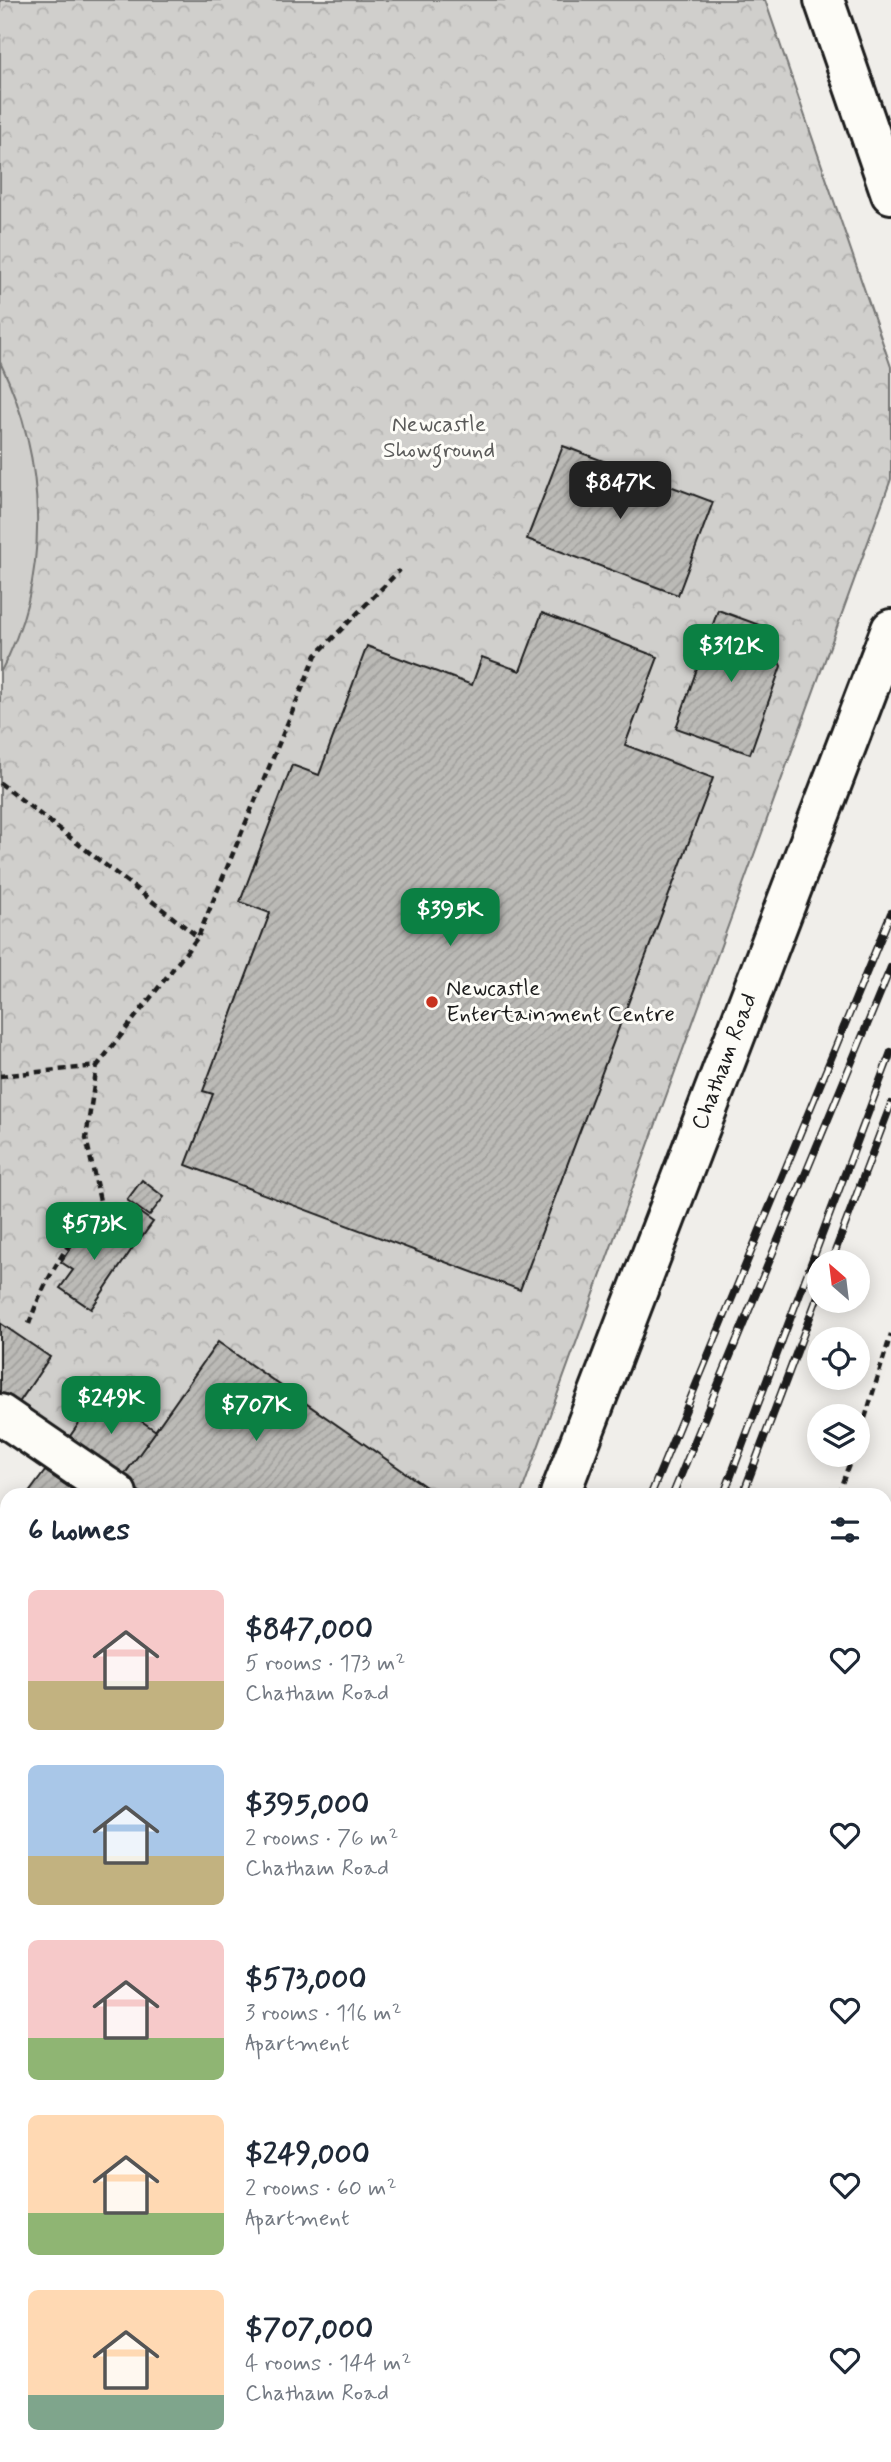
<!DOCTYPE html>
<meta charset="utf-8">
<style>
:root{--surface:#fff;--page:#f2f2f3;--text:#1f2937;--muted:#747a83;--accent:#0b8043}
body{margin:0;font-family:Mynerve,sans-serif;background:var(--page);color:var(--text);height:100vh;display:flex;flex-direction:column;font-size:26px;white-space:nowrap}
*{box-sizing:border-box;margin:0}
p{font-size:23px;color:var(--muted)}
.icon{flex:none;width:38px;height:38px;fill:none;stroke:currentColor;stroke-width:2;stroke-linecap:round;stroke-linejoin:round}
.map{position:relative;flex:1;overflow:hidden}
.drawer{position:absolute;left:0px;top:1488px;width:892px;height:975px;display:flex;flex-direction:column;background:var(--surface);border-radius:21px 21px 0 0;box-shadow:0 4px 18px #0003}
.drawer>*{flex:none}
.needle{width:46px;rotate:332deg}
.fabs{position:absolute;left:807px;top:1250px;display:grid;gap:14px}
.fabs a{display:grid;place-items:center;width:63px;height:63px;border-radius:50%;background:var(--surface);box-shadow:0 4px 18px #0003;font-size:35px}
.price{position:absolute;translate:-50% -60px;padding:0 16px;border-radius:14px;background:var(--accent);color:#fff;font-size:23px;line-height:46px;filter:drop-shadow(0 2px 4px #0008)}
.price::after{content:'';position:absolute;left:50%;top:42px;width:21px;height:16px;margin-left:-10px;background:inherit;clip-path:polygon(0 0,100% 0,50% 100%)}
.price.on{background:#222;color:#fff}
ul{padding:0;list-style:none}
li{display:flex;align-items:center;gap:21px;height:175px;padding:0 28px}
li span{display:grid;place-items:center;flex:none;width:196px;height:140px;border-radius:10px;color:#555}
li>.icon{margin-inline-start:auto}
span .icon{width:84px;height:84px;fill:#fffc;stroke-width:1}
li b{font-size:30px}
h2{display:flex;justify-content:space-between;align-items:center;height:84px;padding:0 28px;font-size:30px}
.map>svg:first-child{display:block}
.forest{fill:url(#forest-crowns);stroke:#767674;stroke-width:2}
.pitch{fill:#d0cfcc;stroke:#767674;stroke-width:2}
.building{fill:url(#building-hatch);stroke:#1c1c1c;stroke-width:2}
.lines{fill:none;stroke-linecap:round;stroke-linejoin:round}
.minor-casing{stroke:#1c1c1c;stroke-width:44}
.path{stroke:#1c1c1c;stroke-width:4.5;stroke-dasharray:7 5;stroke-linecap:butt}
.minor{stroke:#fdfcf7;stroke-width:38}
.rail-casing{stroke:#1c1c1c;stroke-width:8}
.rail{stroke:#fdfcf7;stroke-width:5;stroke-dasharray:16;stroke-linecap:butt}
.poi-dot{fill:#c8321e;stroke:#fdfcf7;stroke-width:2.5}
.labels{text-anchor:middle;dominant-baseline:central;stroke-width:6;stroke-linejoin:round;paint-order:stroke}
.park-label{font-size:23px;fill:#5b5b5a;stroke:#fdfcf7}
.poi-label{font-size:23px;fill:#1c1c1c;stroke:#fdfcf7;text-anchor:start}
.street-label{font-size:23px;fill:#1c1c1c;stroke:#fdfcf7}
</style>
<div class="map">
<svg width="891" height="2462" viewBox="0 0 891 2462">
<defs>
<pattern id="forest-crowns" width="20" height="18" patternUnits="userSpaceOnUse" patternTransform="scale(1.75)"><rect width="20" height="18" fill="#d0cfcc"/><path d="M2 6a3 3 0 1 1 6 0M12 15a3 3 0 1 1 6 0" fill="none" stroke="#b2b1af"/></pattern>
<pattern id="building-hatch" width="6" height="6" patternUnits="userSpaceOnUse" patternTransform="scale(1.75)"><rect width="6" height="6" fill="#bbbab6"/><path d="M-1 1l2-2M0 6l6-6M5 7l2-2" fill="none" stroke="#a09f9c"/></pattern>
</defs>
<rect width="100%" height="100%" fill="#f0eeea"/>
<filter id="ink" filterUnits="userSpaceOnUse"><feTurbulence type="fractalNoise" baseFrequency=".0143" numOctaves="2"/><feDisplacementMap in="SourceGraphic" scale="14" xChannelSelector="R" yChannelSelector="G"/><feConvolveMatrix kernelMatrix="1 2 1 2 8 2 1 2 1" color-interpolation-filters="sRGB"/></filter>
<g filter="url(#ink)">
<polygon class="forest" points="0,0 765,0 891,367 891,479 521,1494 132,1494 0,1404"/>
<path class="pitch" d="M0,362C47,459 52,578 0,673Z"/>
<g class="building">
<polygon points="563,446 713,502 678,595 527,539"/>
<polygon points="718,610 762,626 781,666 750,754 676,728"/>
<polygon points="542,613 658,657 625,745 713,778 520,1290 186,1165 213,1094 203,1091 270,913 240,902 292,765 319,775 367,646 472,685 482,657 520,671"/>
<polygon points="142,1180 164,1197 149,1216 127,1200"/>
<polygon points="140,1213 153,1222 142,1237 129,1228"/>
<polygon points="92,1216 134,1246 91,1309 60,1288 73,1270 61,1262"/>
<polygon points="0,1323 50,1357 18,1404 0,1392"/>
<polygon points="218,1342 436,1494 143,1494 121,1479"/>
<polygon points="100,1393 156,1431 121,1479 66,1442"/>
<polygon points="45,1471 79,1494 28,1494"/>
<polygon points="7,1540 7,1603 0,1613 0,1550"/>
<polygon points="0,1640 7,1645 7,1671 0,1666"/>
<polygon points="0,1666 7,1671 7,1709 0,1719"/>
<polygon points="891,1733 891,1790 886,1786 886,1741"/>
<polygon points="886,1804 891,1808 891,1898 886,1894"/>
<polygon points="886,1925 891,1929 886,1943"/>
<polygon points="7,1936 7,2075 0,2085 0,1946"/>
<polygon points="891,2101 891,2125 886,2121 886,2109"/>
<polygon points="891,2139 891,2168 886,2164 886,2147"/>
<polygon points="0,2144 7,2148 7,2188 0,2198"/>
<polygon points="886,2195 891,2199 891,2222 886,2230"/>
<polygon points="891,2238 891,2326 886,2333 886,2246"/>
<polygon points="0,2269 7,2274 7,2331 0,2326"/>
<polygon points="891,2333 891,2366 886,2362 886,2341"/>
<polygon points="0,2335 7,2340 7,2395 0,2390"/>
<polygon points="0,2395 7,2399 7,2455 32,2455 27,2462 0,2462"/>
<polygon points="417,2455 501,2455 498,2462 414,2462"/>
<polygon points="604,2455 633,2455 641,2460 614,2462"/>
<polygon points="633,2455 654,2455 649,2462"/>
<polygon points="667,2455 708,2455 704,2462 663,2462"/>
<polygon points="715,2455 771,2455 766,2462 711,2462"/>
<polygon points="780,2455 790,2462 774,2462"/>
</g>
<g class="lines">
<defs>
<g id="minor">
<polyline points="824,0 891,194"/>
<polyline points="0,1414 117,1494"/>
<polyline points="560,1494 891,629"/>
<polyline points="886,1572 891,1557"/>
<polyline points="886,1621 891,1625"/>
<polyline points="0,1835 7,1840"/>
<polyline points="886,2041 891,2045"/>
<polyline points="0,2246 7,2250"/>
<polyline points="886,2453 891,2457"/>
<polyline points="110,2462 113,2455"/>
<polyline points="542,2462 544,2455"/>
</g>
</defs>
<use href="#minor" class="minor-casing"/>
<g class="path">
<polyline points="0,783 198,937 316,655 400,570"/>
<polyline points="0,1076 97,1066 198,937"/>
<path d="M29,1324C45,1277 70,1241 100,1201L86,1138L97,1066"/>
<polyline points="858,1441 891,1334"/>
<polyline points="838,1494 853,1454"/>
<polyline points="404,2455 423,2462"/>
<polyline points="317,2462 320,2455"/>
<polyline points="464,2462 466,2455"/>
</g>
<use href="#minor" class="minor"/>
<defs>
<g id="rail">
<polyline points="831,1262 891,1104"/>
<polyline points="651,1494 891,913"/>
<polyline points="673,1494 891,967"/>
<polyline points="724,1494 891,1052"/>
<polyline points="743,1494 819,1293"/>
<polyline points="252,2462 255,2455"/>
<polyline points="274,2462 276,2455"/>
<polyline points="356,2462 358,2455"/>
<polyline points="376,2462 379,2455"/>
</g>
</defs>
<use href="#rail" class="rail-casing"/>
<use href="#rail" class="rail"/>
</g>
</g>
<circle class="poi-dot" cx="432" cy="1002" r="7"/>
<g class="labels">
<g class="park-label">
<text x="439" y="425">Newcastle<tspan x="439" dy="26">Showground</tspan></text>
</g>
<g class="poi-label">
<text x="446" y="989">Newcastle<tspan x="446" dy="26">Entertainment Centre</tspan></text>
</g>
<g class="street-label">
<text transform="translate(725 1062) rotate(-69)">Chatham Road</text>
</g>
</g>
</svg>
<div class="fabs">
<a><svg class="needle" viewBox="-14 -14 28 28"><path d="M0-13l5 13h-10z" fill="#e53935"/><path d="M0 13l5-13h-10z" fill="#747a83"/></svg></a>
<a><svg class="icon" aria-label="locate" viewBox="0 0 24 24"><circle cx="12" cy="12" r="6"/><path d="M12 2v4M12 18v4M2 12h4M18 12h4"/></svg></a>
<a><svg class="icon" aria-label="layers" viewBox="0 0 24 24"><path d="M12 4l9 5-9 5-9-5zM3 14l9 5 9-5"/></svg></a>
</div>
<b class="price on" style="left:620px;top:521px">$847K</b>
<b class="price" style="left:731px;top:684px">$312K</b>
<b class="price" style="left:450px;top:948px">$395K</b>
<b class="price" style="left:94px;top:1262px">$573K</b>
<b class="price" style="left:111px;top:1436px">$249K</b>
<b class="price" style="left:256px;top:1443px">$707K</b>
<section class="drawer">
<h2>6 homes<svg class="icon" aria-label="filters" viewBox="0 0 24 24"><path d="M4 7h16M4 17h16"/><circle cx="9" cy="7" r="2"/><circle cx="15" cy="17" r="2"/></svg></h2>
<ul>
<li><span style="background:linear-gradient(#f6c9c9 65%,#c2b280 0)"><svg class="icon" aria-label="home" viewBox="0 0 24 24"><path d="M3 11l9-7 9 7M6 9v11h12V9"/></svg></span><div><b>$847,000</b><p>5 rooms · 173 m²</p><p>Chatham Road</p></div><svg class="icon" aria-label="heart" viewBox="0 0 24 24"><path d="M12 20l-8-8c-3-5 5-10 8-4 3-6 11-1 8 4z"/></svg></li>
<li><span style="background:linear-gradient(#a9c7e8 65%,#c2b280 0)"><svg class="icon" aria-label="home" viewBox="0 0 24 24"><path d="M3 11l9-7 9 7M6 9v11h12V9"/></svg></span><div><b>$395,000</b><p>2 rooms · 76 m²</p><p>Chatham Road</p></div><svg class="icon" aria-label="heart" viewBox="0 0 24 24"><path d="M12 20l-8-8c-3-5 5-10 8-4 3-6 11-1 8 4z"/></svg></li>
<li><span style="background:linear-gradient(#f6c9c9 70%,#8fb573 0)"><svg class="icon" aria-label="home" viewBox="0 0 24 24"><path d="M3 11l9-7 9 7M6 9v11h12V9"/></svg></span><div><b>$573,000</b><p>3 rooms · 116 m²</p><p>Apartment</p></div><svg class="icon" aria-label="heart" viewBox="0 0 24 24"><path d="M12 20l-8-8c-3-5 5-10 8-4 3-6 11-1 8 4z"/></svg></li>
<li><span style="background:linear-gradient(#ffd9b3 70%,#8fb573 0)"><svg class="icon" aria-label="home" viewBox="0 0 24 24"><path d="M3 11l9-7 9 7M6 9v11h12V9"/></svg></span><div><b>$249,000</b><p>2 rooms · 60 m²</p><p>Apartment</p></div><svg class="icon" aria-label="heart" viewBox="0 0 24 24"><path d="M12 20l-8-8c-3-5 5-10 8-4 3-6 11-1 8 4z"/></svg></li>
<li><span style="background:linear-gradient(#ffd9b3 75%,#7fa58c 0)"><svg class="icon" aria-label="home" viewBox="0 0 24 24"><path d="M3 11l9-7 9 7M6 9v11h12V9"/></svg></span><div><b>$707,000</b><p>4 rooms · 144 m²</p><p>Chatham Road</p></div><svg class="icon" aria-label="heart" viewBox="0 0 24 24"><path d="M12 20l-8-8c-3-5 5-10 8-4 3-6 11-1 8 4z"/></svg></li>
</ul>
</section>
</div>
